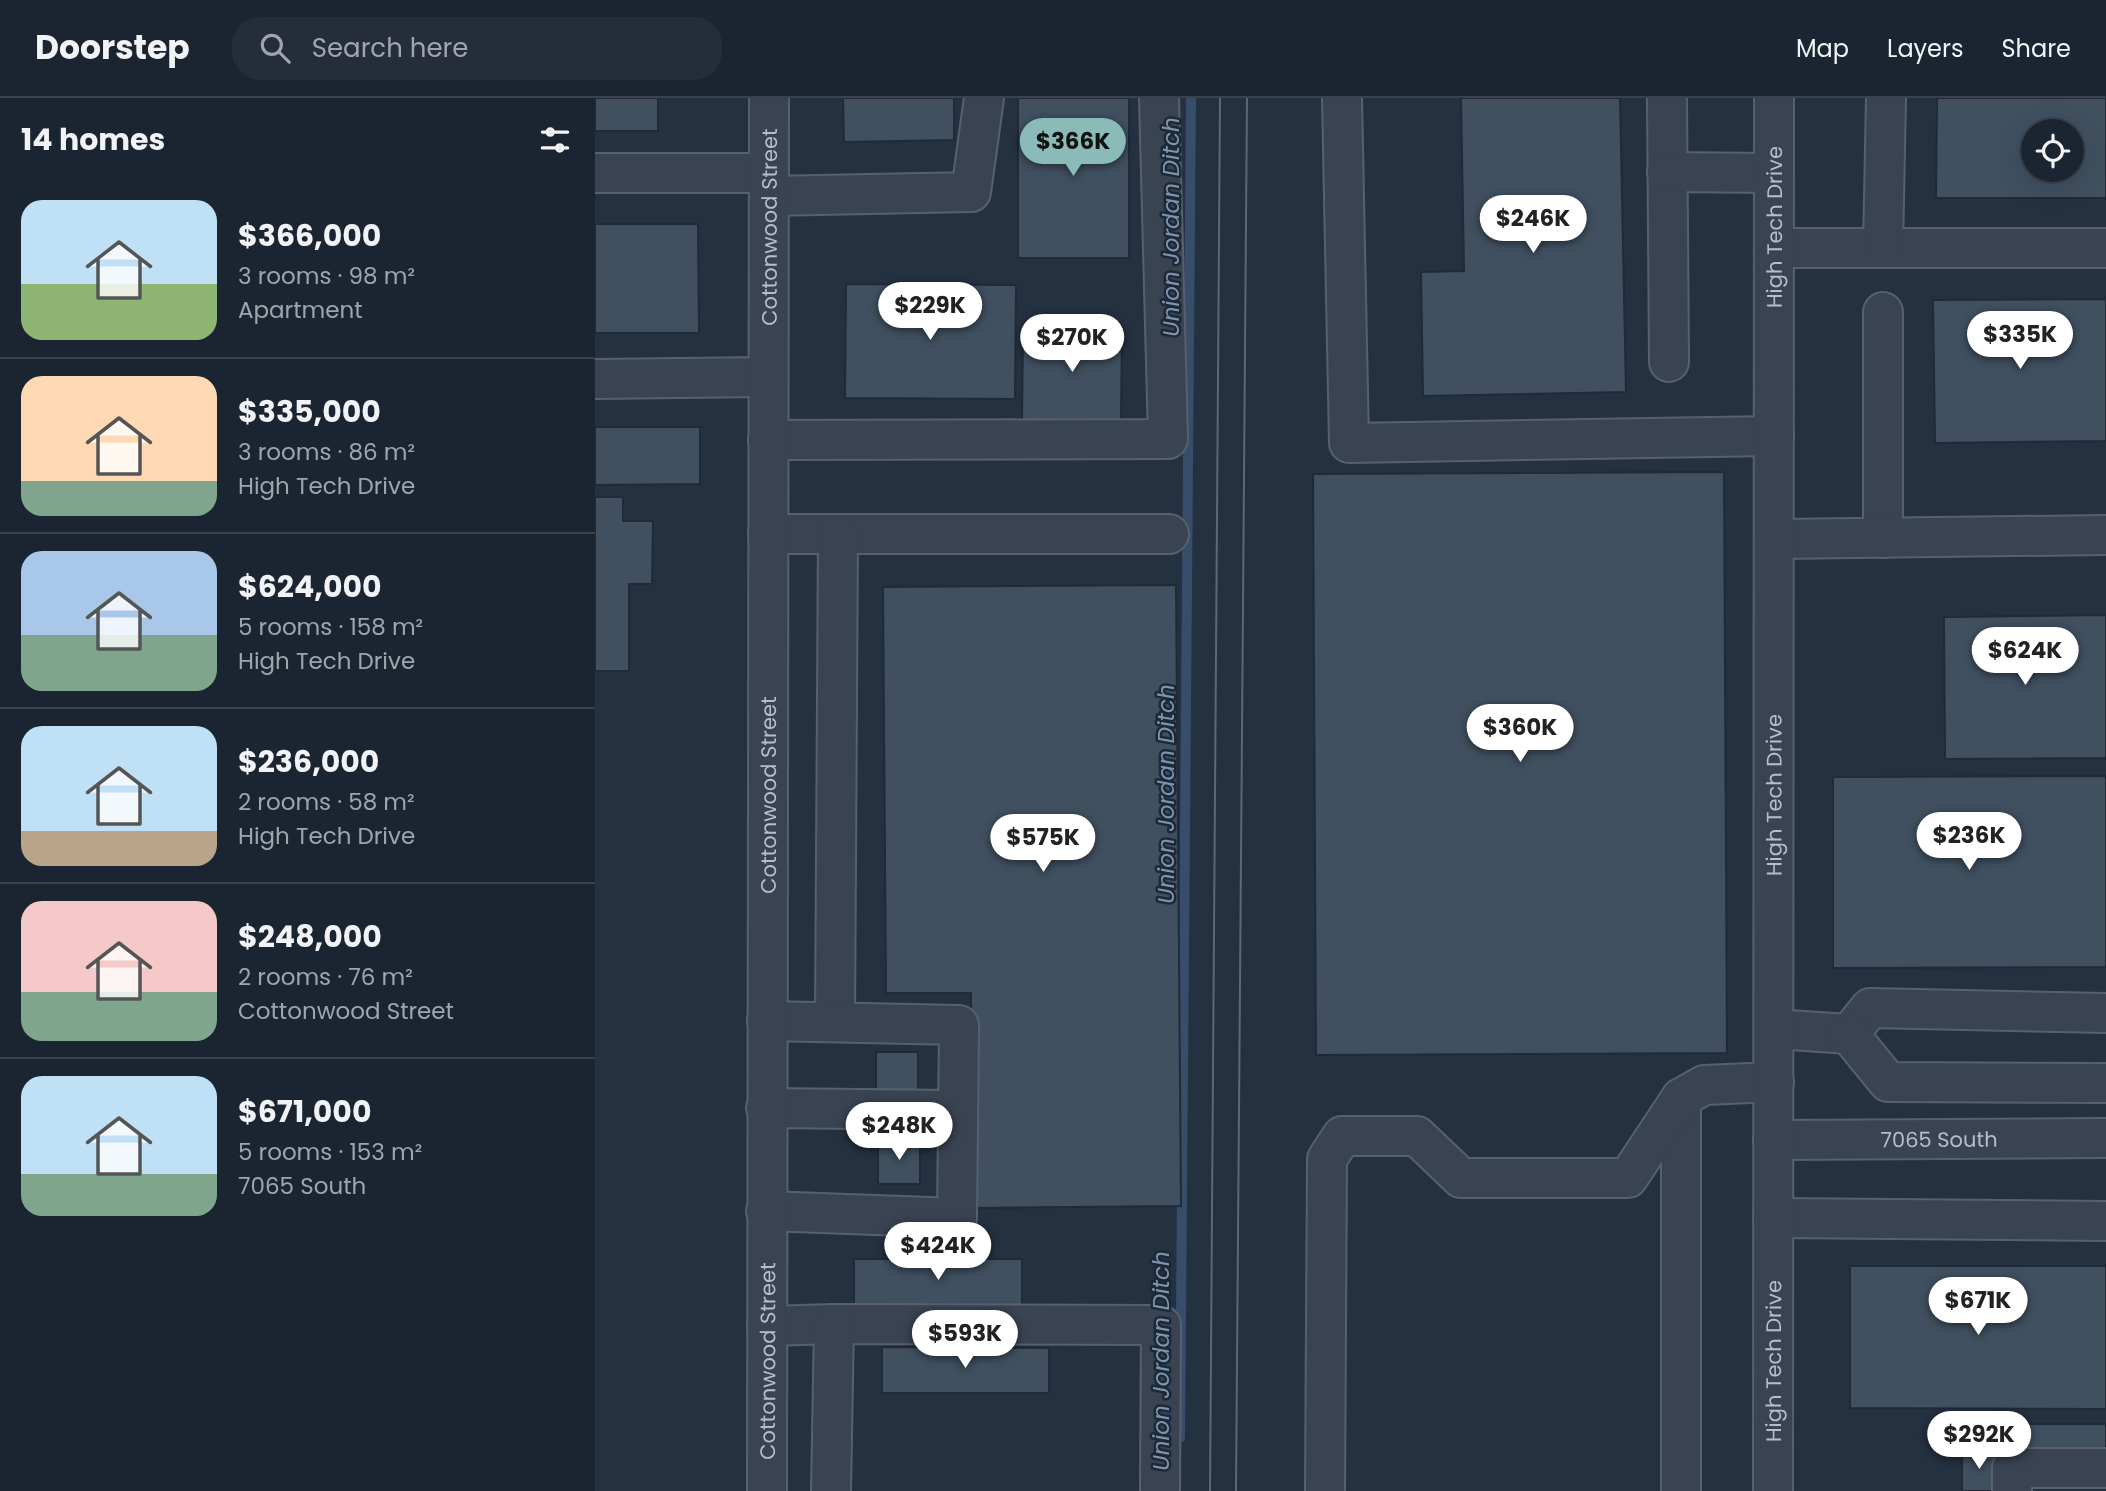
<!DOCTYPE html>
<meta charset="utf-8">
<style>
:root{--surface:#1b2531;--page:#242d39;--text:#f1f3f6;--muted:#a0a5ab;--line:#39424d;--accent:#8bbbb9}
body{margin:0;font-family:Poppins,sans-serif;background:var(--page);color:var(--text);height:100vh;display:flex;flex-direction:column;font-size:26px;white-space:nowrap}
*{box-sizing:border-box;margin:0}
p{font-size:23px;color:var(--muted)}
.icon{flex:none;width:38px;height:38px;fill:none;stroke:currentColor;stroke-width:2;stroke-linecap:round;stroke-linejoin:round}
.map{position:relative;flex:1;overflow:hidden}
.side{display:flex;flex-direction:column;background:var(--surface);width:595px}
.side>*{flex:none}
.tools{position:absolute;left:1426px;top:21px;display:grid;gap:14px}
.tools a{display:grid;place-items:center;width:63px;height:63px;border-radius:50%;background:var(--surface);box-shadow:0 7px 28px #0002,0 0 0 2px var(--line);font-size:35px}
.price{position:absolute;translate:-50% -60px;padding:0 16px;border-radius:24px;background:#fff;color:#222;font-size:23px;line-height:46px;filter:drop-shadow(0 2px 4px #0008)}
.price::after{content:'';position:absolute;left:50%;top:42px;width:21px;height:16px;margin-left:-10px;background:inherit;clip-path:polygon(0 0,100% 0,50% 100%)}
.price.active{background:var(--accent);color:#111}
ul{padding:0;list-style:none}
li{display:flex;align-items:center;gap:21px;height:175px;padding:0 21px}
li+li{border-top:2px solid var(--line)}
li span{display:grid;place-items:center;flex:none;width:196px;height:140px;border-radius:21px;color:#555}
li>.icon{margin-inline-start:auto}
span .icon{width:84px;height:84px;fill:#fffc;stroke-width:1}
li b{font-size:30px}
h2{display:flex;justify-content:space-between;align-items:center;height:84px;padding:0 21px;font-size:30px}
header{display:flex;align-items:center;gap:42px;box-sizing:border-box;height:98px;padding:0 35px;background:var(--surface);border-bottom:2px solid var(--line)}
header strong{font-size:33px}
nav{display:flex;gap:38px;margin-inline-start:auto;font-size:24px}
.search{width:490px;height:63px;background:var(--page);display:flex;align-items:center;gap:18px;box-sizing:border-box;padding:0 24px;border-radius:28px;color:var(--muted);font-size:26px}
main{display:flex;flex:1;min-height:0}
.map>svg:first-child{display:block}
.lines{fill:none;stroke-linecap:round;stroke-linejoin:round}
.stream{stroke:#384d69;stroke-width:10}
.building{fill:#405060;stroke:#202a38;stroke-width:2;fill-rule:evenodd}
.minor-casing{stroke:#57616e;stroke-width:42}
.minor{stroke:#394351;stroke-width:38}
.tram{stroke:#5b6878;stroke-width:2}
.labels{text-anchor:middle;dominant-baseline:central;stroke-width:5;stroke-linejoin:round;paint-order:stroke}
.street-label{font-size:21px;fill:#b5becb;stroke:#1e2836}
.water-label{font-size:23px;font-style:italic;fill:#7c95b3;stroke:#1e2836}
</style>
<header>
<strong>Doorstep</strong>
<div class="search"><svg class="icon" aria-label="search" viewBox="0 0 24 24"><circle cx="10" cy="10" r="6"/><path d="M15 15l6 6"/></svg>Search here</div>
<nav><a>Map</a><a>Layers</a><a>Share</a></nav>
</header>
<main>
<section class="side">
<h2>14 homes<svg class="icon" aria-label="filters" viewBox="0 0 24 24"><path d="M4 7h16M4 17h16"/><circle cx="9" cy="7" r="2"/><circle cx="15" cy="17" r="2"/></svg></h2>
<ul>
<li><span style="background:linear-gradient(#bfe0f5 60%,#8fb573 0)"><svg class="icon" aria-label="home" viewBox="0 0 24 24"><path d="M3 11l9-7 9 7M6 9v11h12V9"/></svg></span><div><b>$366,000</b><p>3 rooms · 98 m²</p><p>Apartment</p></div></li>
<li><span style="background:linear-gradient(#ffd9b3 75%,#7fa58c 0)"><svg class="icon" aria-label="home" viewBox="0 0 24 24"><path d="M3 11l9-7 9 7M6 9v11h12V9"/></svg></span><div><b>$335,000</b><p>3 rooms · 86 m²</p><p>High Tech Drive</p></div></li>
<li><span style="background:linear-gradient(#a9c7e8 60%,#7fa58c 0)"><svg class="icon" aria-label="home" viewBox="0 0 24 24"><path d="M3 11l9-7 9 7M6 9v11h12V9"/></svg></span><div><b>$624,000</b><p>5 rooms · 158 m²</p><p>High Tech Drive</p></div></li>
<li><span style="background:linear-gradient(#bfe0f5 75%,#b9a48a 0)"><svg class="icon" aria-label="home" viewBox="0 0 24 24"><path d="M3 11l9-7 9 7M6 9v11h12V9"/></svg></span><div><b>$236,000</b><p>2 rooms · 58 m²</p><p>High Tech Drive</p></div></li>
<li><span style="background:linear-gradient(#f6c9c9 65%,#7fa58c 0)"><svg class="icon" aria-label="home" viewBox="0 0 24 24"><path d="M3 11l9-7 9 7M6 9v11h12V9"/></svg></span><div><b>$248,000</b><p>2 rooms · 76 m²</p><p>Cottonwood Street</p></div></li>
<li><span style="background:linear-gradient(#bfe0f5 70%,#7fa58c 0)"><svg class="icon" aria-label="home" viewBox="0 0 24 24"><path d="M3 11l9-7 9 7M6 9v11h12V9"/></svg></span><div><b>$671,000</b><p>5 rooms · 153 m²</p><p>7065 South</p></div></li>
</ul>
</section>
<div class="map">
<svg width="1511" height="1393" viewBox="0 0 1511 1393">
<rect width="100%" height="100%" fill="#243141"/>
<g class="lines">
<polyline class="stream" points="585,1340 596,0"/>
</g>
<g class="building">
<rect x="0" y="0" width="63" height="33"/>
<polygon points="248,0 359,0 359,42 249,44"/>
<rect x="423" y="0" width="111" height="160"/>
<polygon points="866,0 1025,0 1031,294 828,298 826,174 869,173"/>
<path d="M1342,0H1511V100H1341ZM1438,33H1477V72H1438Z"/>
<polygon points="0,126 103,126 104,235 0,235"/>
<polygon points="251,186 421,187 420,301 250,300"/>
<polygon points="1511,201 1511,343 1340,345 1338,202"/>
<polygon points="428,230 527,231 526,323 427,322"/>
<polygon points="0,329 105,329 105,386 0,387"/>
<polygon points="1129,374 1132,955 721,957 718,376"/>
<polygon points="0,399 28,399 28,423 58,423 57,486 34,486 34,573 0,573"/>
<polygon points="581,487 586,1108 377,1110 376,895 291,895 288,489"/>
<polygon points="1511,517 1511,660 1350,661 1349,519"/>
<polygon points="1511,678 1511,869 1238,870 1238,679"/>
<rect x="281" y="954" width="42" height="45"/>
<rect x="283" y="1041" width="42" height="45"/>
<rect x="259" y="1161" width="168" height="46"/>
<polygon points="1255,1168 1511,1168 1511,1311 1255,1310"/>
<polygon points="287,1249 454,1250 454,1295 287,1295"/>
<polygon points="1412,1326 1511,1326 1511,1356 1412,1355"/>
<rect x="1367" y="1353" width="34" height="40"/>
</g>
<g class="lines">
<defs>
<g id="minor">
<polyline points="747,0 754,345 1179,338"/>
<polyline points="1072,0 1074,264"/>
<polyline points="1072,74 1179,75"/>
<polyline points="0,75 174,75"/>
<polyline points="174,98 376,94 389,0"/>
<polyline points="1179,150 1511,150"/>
<polyline points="1288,150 1291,0"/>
<polyline points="0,281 173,279"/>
<polyline points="173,342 573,341 564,0"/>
<polyline points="173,436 574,436"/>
<polyline points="1288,440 1288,214"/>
<polyline points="1179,441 1511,437"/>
<polyline points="240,923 243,436"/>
<polyline points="1179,931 1254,936 1275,910 1511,915"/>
<polyline points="1254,936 1293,984 1511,985"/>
<polyline points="1086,1000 1086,1393"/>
<polyline points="171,1010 362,1012"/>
<path id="s1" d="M1178,1042L1511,1040"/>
<polyline points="171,1113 362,1120 364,927 172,923"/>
<polyline points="1178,1120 1511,1123"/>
<polyline points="172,1228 239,1226 566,1227 565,1393"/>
<path id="s2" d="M172,1393L174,0"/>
<polyline points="236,1393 239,1226"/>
<polyline points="730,1393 732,1061 747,1038 822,1038 866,1080 1033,1080 1086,1000 1109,987 1179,984"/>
<path id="s3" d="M1178,1393L1179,0"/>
<polyline points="1417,1393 1417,1370 1511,1370"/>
</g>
</defs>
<use href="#minor" class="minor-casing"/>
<use href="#minor" class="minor"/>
<g class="tram">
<polyline points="615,1393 625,0"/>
<polyline points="641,1393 652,0"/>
</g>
</g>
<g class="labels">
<g class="street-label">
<text stroke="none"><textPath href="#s2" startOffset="1264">Cottonwood Street</textPath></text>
<text stroke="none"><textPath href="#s3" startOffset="1264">High Tech Drive</textPath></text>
<text stroke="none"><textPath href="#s2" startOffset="696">Cottonwood Street</textPath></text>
<text stroke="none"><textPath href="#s3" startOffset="696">High Tech Drive</textPath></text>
<text stroke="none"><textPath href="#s1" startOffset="166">7065 South</textPath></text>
<text stroke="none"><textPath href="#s2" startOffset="130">Cottonwood Street</textPath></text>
<text stroke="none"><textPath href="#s3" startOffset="130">High Tech Drive</textPath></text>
</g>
<g class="water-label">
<text transform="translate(576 129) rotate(-90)">Union Jordan Ditch</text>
<text transform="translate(571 696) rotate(-90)">Union Jordan Ditch</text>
<text transform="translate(566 1263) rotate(-90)">Union Jordan Ditch</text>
</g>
</g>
</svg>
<div class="tools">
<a><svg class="icon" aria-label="locate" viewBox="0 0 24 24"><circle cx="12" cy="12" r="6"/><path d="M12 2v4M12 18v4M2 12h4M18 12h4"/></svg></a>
</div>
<b class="price active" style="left:478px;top:80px">$366K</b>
<b class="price" style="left:938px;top:157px">$246K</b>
<b class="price" style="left:335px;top:244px">$229K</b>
<b class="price" style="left:1425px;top:273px">$335K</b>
<b class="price" style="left:477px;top:276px">$270K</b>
<b class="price" style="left:1430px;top:589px">$624K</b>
<b class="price" style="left:925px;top:666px">$360K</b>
<b class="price" style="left:1374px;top:774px">$236K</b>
<b class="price" style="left:448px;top:776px">$575K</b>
<b class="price" style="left:304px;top:1064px">$248K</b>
<b class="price" style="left:343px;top:1184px">$424K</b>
<b class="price" style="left:1383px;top:1239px">$671K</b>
<b class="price" style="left:370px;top:1272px">$593K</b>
<b class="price" style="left:1384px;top:1373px">$292K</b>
</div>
</main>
